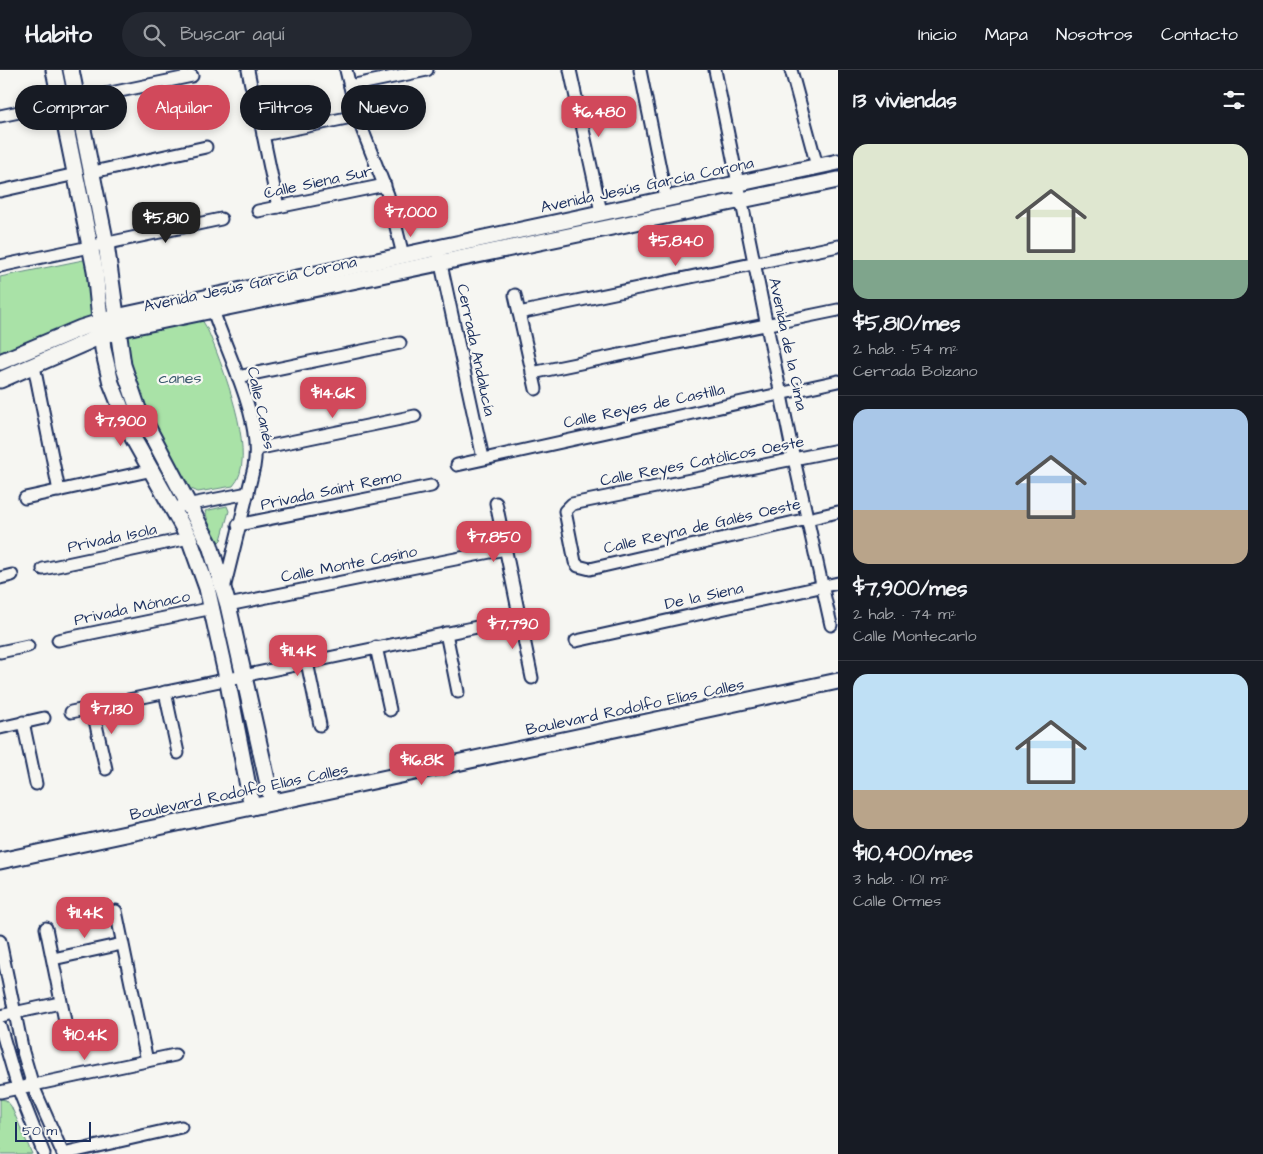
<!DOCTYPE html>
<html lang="es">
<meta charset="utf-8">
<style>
:root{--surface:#171b24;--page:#242831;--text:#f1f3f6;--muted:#9ea1a6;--line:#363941;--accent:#d1495b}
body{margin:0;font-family:"Architects Daughter",sans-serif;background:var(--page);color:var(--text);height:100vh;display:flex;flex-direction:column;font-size:19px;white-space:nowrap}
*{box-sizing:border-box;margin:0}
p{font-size:16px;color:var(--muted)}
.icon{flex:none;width:28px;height:28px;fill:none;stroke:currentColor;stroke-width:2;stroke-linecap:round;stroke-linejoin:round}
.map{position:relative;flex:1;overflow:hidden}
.side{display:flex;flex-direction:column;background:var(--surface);width:425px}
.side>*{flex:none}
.banner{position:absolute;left:15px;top:15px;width:475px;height:45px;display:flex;gap:10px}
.scale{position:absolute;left:15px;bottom:12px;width:76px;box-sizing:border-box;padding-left:5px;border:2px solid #1b2f5e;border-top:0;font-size:14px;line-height:18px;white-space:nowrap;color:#1b2f5e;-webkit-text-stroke:4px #f6f6f2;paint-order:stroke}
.price{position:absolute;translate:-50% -42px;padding:0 11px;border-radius:10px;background:var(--accent);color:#fff;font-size:16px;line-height:32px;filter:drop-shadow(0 1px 2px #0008)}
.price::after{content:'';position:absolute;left:50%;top:30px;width:15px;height:11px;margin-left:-8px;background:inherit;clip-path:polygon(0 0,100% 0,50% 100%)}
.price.selected{background:#222;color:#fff}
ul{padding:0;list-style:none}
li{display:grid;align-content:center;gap:10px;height:265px;padding:0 15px}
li+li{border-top:1px solid var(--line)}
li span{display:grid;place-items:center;height:155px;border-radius:15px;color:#555}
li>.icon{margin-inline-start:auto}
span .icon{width:90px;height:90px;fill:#fffc;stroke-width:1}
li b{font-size:21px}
h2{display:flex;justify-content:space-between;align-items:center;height:60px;padding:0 15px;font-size:21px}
.tag{padding:0 18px;border-radius:22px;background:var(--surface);box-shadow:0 2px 8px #0003;font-size:18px;line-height:45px}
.tag.selected{background:var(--accent);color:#fff}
header{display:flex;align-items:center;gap:30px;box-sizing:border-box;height:70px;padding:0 25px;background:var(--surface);border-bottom:1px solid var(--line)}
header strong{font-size:24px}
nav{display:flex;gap:28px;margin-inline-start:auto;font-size:18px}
.search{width:350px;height:45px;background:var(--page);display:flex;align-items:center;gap:12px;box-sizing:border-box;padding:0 18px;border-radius:28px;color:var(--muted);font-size:19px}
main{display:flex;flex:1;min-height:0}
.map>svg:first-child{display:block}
.green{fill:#a9e2a7;stroke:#628882}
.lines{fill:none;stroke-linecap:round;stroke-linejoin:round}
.street-casing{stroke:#1b2f5e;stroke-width:15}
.secondary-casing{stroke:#1b2f5e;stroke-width:19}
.street{stroke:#f6f6f2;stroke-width:11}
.secondary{stroke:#f6f6f2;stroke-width:15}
.labels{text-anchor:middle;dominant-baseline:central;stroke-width:4.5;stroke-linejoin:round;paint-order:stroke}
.street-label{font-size:16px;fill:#1b2f5e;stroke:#f6f6f2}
.park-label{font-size:16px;fill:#3e5c70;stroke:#f6f6f2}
</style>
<header>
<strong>Habito</strong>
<div class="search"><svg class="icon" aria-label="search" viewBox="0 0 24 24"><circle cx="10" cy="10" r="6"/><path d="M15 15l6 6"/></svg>Buscar aquí</div>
<nav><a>Inicio</a><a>Mapa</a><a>Nosotros</a><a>Contacto</a></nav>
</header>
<main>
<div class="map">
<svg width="838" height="1084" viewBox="0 0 838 1084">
<rect width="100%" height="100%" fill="#f6f6f2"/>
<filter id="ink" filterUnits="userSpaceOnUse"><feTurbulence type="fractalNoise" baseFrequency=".02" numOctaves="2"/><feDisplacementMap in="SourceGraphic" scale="10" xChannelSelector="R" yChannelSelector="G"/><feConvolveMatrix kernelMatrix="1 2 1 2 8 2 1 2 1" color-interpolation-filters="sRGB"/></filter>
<g filter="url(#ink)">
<g class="green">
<polygon points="88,189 93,247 0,283 0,207"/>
<path d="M202,250C208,258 211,269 215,278C226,307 258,390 233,416L198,422L189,418L149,350L131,302L126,267Z"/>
<polygon points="227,436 229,441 221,470 219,472 214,470 205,441"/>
<polygon points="0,1029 6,1030 11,1036 32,1084 0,1084"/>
</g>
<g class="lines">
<defs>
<g id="street">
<polyline points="248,0 251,15"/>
<polyline points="346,0 357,46 388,125 403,185"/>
<polyline points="570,0 601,142"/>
<polyline points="640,0 666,128"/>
<polyline points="715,0 794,389 831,555"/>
<polyline points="791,0 817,96"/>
<polyline points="350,16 427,0"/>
<polyline points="259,45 278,137"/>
<polyline points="0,46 192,6"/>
<polyline points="263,65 357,46"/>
<polyline points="93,102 206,77"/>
<polyline points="0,121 76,104"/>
<polyline points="258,141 385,115"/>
<polyline points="439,185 483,388"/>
<polyline points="0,196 221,149"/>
<polyline points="515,225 536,319"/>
<path d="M211,234C225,281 263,347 254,397L224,519"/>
<polyline points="519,243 838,176"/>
<polyline points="34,296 59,421"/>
<polyline points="532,303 838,240"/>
<polyline points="238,307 400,273"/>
<polyline points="256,379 415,346"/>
<polyline points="838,380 572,434 565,441 575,492 578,496 590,499 838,442"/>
<polyline points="457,395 838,311"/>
<polyline points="25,428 153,400"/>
<polyline points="496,433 532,608"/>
<polyline points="181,436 248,423"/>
<polyline points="238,455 431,416"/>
<polyline points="43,499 189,468"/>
<polyline points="0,508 12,505"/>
<polyline points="228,535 505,479"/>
<polyline points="446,563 458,622"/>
<polyline points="58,570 213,538"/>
<polyline points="576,571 838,513"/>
<polyline points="376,577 390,640"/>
<polyline points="0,582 28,576"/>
<polyline points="307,592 320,655"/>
<polyline points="165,622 178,683"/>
<polyline points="92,637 106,699"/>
<polyline points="71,642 520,548"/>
<polyline points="23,652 36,714"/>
<polyline points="0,658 44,648"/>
<polyline points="116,841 147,991"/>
<polyline points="46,858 65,951"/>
<polyline points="0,871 23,982 33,1016 63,1084"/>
<polyline points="53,889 122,874"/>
<polyline points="0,946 60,933"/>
<polyline points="0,956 18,1018 44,1084"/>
<polyline points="0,1022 175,985"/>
<polyline points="63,1084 181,1057"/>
</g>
<g id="secondary">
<polyline points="54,0 95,200 103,279 111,313 133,368 189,468 207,518 227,608 252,737"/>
<polyline points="71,0 106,174 123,295 138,339 210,475 228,535 272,732"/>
<polyline points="0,292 81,258 116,247 838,92"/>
<polyline points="0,310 101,266 126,258 838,110"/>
<polyline points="0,791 838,611"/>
</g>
</defs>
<use href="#street" class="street-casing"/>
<use href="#secondary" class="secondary-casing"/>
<use href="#street" class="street"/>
<use href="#secondary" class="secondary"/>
</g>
</g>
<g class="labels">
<g class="street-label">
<text transform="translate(318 112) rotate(-12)">Calle Siena Sur</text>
<text transform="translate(647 115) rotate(-12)">Avenida Jesús García Corona</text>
<text transform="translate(250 214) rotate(-12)">Avenida Jesús García Corona</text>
<text transform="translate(788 274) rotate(78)">Avenida de la Cima</text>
<text transform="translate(476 280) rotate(78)">Cerrada Andalucía</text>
<text transform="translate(644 336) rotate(-12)">Calle Reyes de Castilla</text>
<text transform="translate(261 338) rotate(78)">Calle Canés</text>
<text transform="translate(702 391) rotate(-11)">Calle Reyes Católicos Oeste</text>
<text transform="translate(331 420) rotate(-12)">Privada Saint Remo</text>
<text transform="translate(702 456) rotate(-13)">Calle Reyna de Galés Oeste</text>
<text transform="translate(112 468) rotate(-12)">Privada Isola</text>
<text transform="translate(349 494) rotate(-11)">Calle Monte Casino</text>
<text transform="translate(704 526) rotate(-12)">De la Siena</text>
<text transform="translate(132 538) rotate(-12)">Privada Mónaco</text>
<text transform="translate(635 637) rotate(-12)">Boulevard Rodolfo Elías Calles</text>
<text transform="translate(239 722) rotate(-12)">Boulevard Rodolfo Elías Calles</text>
</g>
<g class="park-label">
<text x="180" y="308">canes</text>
</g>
</g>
</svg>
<div class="scale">50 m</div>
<b class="price" style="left:599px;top:68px">$6,480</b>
<b class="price" style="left:411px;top:168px">$7,000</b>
<b class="price selected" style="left:166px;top:174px">$5,810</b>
<b class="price" style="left:676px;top:197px">$5,840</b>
<b class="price" style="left:333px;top:349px">$14.6K</b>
<b class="price" style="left:121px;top:377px">$7,900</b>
<b class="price" style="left:494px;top:493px">$7,850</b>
<b class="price" style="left:513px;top:580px">$7,790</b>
<b class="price" style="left:298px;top:607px">$11.4K</b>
<b class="price" style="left:112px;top:665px">$7,130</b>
<b class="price" style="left:422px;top:716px">$16.8K</b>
<b class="price" style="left:85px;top:869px">$11.4K</b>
<b class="price" style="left:85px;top:991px">$10.4K</b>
<div class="banner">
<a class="tag">Comprar</a>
<a class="tag selected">Alquilar</a>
<a class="tag">Filtros</a>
<a class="tag">Nuevo</a>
</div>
</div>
<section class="side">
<h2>13 viviendas<svg class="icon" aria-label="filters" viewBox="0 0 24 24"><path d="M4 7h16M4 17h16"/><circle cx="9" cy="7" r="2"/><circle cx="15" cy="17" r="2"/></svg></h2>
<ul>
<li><span style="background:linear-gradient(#dfe7d0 75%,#7fa58c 0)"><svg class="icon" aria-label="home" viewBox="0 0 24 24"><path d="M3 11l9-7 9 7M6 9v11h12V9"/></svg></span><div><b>$5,810/mes</b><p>2 hab. · 54 m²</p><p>Cerrada Bolzano</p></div></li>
<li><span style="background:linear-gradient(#a9c7e8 65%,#b9a48a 0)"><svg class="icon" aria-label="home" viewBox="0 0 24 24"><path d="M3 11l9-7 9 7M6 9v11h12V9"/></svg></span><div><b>$7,900/mes</b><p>2 hab. · 74 m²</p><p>Calle Montecarlo</p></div></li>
<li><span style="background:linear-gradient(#bfe0f5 75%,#b9a48a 0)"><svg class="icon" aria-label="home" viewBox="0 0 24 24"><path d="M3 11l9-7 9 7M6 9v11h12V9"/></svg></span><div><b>$10,400/mes</b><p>3 hab. · 101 m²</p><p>Calle Ormes</p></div></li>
</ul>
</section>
</main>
